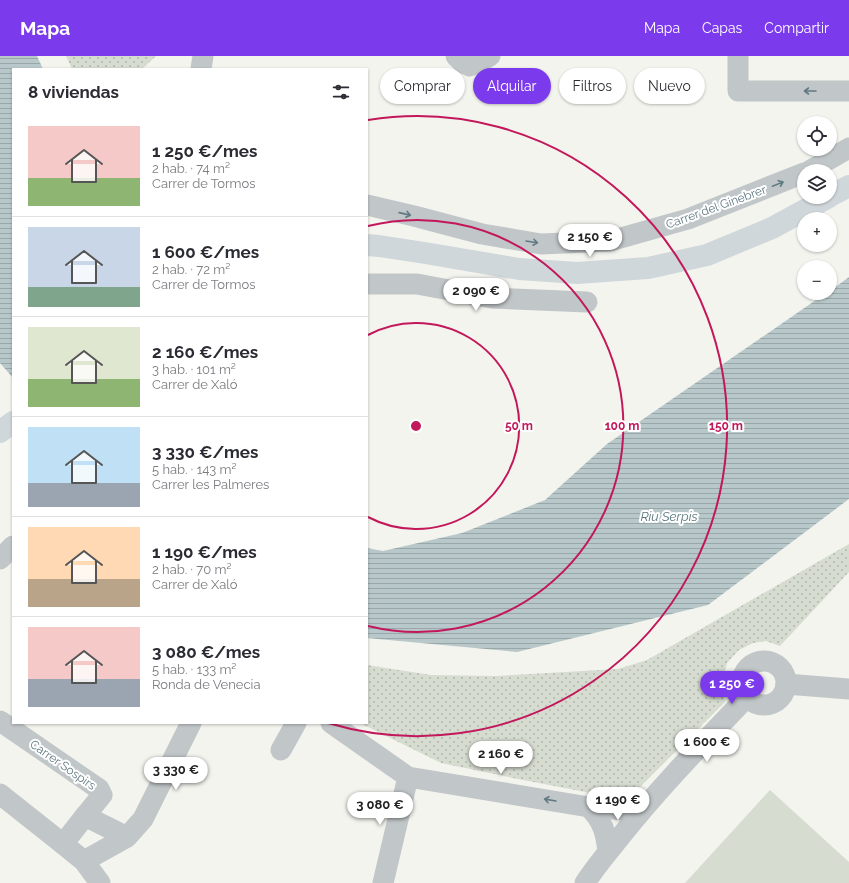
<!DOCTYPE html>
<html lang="es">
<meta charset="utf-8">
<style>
:root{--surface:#fff;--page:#f2f2f3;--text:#2b2b33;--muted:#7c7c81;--line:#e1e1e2;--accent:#7c3aed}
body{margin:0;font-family:Raleway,sans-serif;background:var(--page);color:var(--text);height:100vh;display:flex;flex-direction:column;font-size:15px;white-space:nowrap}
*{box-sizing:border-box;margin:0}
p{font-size:13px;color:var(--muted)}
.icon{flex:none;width:22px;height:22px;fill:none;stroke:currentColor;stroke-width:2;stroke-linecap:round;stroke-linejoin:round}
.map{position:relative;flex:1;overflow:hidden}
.side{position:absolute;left:12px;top:12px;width:356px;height:656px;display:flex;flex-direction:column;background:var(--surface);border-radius:0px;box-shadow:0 1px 3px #0004}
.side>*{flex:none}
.top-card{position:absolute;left:380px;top:12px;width:380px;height:36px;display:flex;gap:8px}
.buttons{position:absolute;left:797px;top:60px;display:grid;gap:8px}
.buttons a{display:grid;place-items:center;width:40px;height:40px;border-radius:50%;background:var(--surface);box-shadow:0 1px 3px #0004;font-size:20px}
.price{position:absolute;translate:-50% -34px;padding:0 9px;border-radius:14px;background:#fff;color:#222;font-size:13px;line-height:26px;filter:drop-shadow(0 1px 2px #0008)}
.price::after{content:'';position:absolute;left:50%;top:24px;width:12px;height:9px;margin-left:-6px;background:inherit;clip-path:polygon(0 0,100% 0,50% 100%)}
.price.current{background:var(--accent);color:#fff}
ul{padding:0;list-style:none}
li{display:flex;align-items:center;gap:12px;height:100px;padding:0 16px}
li+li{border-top:1px solid var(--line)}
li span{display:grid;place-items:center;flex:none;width:112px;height:80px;border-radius:0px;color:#555}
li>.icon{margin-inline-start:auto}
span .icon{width:48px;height:48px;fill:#fffc;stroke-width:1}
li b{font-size:17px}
h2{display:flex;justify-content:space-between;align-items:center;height:48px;padding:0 16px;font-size:17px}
.chip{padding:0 14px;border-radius:18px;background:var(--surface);box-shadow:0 1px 3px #0004;font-size:14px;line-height:36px}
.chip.current{background:var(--accent);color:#fff}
header{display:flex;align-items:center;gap:24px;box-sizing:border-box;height:56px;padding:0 20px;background:var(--accent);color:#fff}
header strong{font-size:19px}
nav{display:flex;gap:22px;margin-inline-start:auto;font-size:14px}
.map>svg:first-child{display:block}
.grass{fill:url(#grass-dots)}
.pitch{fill:#d6dcd0}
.water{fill:url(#water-rules)}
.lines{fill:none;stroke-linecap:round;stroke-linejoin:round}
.minor{stroke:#c1c6c8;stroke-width:21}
.highway{stroke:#d0d7da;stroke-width:22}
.oneway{stroke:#617983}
.ring{fill:none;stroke:#c2185b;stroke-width:2}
.labels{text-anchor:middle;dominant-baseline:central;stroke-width:4;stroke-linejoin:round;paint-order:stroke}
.street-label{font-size:12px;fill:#617983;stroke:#fff}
.water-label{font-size:13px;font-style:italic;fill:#58767a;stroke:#fff}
.centre{fill:#c2185b;stroke:#fff;stroke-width:2}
.ring-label{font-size:12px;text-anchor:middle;font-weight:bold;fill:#c2185b;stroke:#fff;stroke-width:4;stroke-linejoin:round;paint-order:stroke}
</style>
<header>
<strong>Mapa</strong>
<nav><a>Mapa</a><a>Capas</a><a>Compartir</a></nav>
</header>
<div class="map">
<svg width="849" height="827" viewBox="0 0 849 827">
<defs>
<pattern id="grass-dots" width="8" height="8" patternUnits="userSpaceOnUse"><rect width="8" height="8" fill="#d6dcd0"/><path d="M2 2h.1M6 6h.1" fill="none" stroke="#b1b7ae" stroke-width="1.8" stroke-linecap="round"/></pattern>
<pattern id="water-rules" width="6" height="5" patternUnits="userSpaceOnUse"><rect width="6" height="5" fill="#b8c8ca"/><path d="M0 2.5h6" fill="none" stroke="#99a7a9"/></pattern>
</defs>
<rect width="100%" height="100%" fill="#f4f4ef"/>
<g class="grass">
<polygon points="66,0 156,0 142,13 72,13"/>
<polygon points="849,488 849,516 780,590 766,585 753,587 739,594 727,607 722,627 725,646 627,744 523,724 441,707 360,667 367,667 367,609 431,619 496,620 618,613 647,604"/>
</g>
<polygon class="pitch" points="770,734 849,806 849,827 685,827"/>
<g class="water">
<polygon points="0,0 37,0 43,13 13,13 13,322 0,307"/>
<polygon points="849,221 849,443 708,549 517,596 367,582 367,492 383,495 462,477 545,444 607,388 826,237 830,237 830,235"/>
</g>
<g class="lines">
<g class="minor">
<polyline points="456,0 463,7 470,10 478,7 490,0"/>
<polyline points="738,0 738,35 849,35"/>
<polyline points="201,13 203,0"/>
<polyline points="809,115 849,92"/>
<polyline points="367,149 414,160 482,178 541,188 610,185 688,163 804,117"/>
<polyline points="367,228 417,228 492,242 587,246"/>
<polyline points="0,503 13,490"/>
<circle cx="764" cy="627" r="22"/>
<polyline points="786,628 849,633"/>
<polyline points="0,665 99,733 102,739 85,760"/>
<polyline points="331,667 408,721 589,751 625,754 644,751"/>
<polyline points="281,694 296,667"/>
<polyline points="0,738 63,788"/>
<path d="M589,751C603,765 606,777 608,796"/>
<polyline points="127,781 143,763 191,667"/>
<polyline points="84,805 127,781 85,760 63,788 84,805 100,827"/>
<polyline points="383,827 408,721"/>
<path d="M585,827C596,810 608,796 621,780C660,731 703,687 746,642"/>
</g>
<g class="highway">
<polyline points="830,140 849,130"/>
<polyline points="367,189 379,190 425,197 519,213 577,217 648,212 707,199 772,172 829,141"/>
<polyline points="0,376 13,366"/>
</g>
</g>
<defs><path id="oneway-shaft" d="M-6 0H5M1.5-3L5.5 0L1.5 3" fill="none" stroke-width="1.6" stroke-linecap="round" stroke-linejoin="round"/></defs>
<g class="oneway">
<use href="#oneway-shaft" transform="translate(810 35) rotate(-180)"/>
<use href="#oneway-shaft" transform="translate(778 128) rotate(-22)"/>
<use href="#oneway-shaft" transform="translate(405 158) rotate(13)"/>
<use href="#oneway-shaft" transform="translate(532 186) rotate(9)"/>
<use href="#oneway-shaft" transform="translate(550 744) rotate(-170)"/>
</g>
<g class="ring">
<path d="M368 279A103 103 0 1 1 368 461"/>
<path d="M368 170A206 206 0 1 1 368 570"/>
<path d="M368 64A310 310 0 1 1 328 667"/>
</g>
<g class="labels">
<g class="street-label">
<text transform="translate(716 151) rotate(-20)">Carrer del Ginebrer</text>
<text transform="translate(63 709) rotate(35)">Carrer Sospirs</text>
</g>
<g class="water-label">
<text x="669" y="460">Riu Serpis</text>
</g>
</g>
<circle cx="416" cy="370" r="6" class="centre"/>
<g class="ring-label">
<text x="519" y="374">50 m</text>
<text x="622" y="374">100 m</text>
<text x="726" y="374">150 m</text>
</g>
</svg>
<div class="buttons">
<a><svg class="icon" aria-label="locate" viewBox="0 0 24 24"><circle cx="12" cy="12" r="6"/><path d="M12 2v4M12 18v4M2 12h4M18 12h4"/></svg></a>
<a><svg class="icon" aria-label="layers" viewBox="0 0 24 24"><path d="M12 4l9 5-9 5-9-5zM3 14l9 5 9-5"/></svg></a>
<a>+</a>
<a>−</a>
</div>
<b class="price" style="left:590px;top:202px">2 150 €</b>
<b class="price" style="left:476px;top:256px">2 090 €</b>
<b class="price current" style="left:732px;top:649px">1 250 €</b>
<b class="price" style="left:707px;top:707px">1 600 €</b>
<b class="price" style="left:501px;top:719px">2 160 €</b>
<b class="price" style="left:176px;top:735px">3 330 €</b>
<b class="price" style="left:618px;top:765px">1 190 €</b>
<b class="price" style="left:380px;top:770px">3 080 €</b>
<div class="top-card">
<a class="chip">Comprar</a>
<a class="chip current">Alquilar</a>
<a class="chip">Filtros</a>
<a class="chip">Nuevo</a>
</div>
<section class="side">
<h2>8 viviendas<svg class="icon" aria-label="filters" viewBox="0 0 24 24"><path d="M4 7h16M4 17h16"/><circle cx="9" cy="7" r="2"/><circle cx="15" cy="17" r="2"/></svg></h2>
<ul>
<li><span style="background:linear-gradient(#f6c9c9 65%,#8fb573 0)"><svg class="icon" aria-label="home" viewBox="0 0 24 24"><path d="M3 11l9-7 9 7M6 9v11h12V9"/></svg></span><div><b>1 250 €/mes</b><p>2 hab. · 74 m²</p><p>Carrer de Tormos</p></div></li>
<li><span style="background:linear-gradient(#c9d6e8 75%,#7fa58c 0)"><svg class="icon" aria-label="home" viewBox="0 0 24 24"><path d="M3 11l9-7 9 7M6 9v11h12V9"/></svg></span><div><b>1 600 €/mes</b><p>2 hab. · 72 m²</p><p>Carrer de Tormos</p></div></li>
<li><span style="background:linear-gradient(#dfe7d0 65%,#8fb573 0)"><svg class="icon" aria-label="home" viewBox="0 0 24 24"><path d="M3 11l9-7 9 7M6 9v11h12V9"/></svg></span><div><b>2 160 €/mes</b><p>3 hab. · 101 m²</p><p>Carrer de Xaló</p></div></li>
<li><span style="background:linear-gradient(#bfe0f5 70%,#9aa5b1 0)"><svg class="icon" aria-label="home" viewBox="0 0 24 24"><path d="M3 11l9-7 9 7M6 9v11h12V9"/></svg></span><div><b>3 330 €/mes</b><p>5 hab. · 143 m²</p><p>Carrer les Palmeres</p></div></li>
<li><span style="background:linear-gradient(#ffd9b3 65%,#b9a48a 0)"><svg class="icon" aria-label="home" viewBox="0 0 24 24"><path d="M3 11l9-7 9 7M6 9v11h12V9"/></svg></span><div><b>1 190 €/mes</b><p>2 hab. · 70 m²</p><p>Carrer de Xaló</p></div></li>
<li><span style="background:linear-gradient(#f6c9c9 65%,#9aa5b1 0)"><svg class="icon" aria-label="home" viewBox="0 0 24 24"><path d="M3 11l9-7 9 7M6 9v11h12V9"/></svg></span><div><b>3 080 €/mes</b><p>5 hab. · 133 m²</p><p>Ronda de Venecia</p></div></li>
</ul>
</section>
</div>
